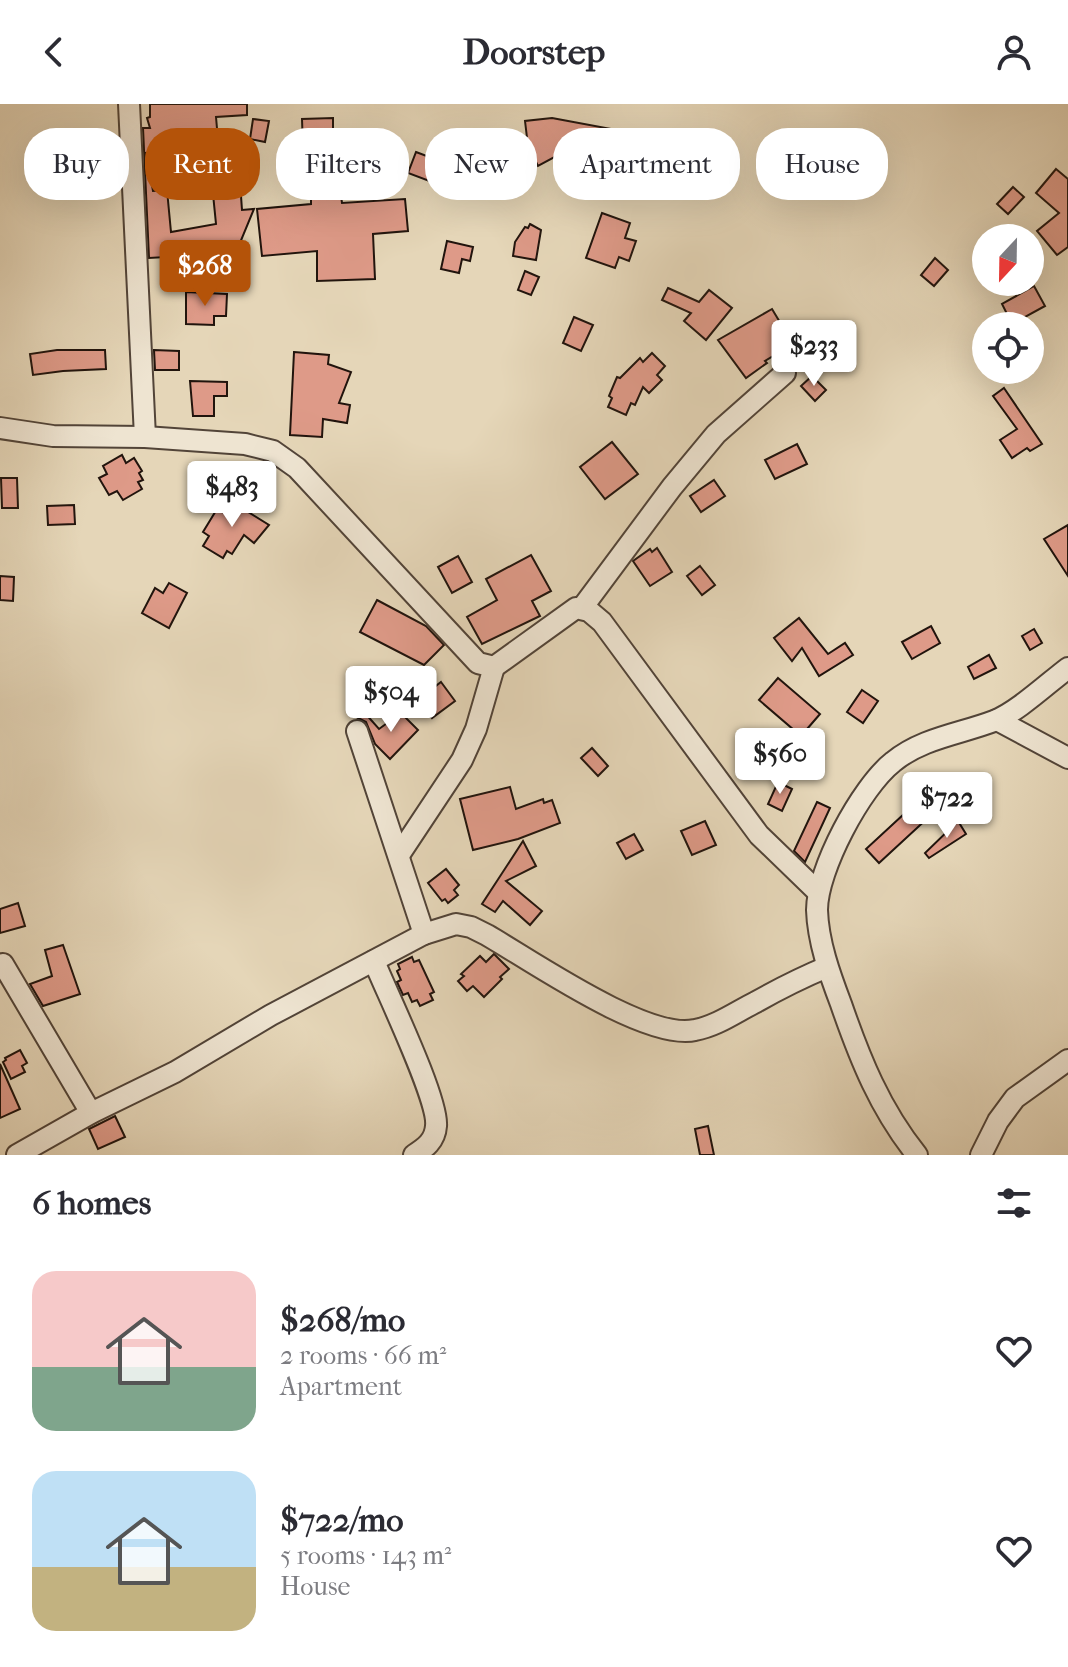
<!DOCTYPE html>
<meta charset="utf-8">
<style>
:root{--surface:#fff;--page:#f2f2f3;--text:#2b2b33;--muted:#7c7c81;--accent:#b45309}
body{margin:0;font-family:"IM FELL French Canon",serif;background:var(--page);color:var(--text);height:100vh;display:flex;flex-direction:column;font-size:30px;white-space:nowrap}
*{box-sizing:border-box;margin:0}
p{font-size:26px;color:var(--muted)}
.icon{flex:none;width:44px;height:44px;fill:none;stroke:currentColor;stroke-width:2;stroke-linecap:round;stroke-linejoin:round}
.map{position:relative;height:1051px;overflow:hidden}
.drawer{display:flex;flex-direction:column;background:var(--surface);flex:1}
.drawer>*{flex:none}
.hud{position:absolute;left:24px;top:24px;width:1020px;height:72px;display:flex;gap:16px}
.needle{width:52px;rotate:202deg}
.buttons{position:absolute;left:972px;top:120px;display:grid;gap:16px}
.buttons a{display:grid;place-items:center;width:72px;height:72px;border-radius:50%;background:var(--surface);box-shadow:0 8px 32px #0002;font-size:40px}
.price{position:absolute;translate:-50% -68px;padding:0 18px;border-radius:8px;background:#fff;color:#222;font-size:26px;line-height:52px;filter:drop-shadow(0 2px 4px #0008)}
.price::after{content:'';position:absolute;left:50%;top:48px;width:24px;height:18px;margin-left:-12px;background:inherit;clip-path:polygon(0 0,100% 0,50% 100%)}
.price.active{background:var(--accent);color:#fff}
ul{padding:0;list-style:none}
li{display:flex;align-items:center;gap:24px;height:200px;padding:0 32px}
li span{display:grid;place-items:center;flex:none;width:224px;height:160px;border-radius:24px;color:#555}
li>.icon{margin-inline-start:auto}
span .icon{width:96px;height:96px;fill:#fffc;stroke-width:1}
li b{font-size:34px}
h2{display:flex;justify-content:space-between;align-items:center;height:96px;padding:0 32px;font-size:34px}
.tag{padding:0 28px;border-radius:32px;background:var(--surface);box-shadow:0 8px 32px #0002;font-size:28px;line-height:72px}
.tag.active{background:var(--accent);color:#fff}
header{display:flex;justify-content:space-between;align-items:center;height:104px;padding:0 32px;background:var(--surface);font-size:36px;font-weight:800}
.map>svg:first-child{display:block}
.building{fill:#de9a88;stroke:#21140d;stroke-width:2}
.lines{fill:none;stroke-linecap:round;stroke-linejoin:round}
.minor-casing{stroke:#524438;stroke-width:24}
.minor{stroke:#eee4d1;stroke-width:20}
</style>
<header><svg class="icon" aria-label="back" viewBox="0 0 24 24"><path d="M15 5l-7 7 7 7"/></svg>Doorstep<svg class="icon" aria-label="person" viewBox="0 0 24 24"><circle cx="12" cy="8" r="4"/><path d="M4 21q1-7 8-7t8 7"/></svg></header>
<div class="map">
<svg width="1068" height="1051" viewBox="0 0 1068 1051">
<rect width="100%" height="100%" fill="#e5d6b8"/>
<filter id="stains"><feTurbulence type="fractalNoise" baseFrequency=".0025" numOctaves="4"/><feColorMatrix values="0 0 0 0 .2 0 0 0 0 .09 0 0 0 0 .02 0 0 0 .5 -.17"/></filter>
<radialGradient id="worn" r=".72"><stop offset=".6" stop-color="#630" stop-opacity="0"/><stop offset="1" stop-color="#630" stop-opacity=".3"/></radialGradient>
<g class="building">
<polygon points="150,0 247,0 247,11 216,13 219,47 174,52 173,47 146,49 153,87 167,86 171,128 216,120 213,90 234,88 234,91 241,92 242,106 254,105 235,151 206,140 209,153 184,157 183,152 149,154 143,24 150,24 147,14 150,13"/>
<polygon points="333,14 333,30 329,30 336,67 308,73 303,46 302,15"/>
<polygon points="552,14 622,27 617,59 560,50 538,62 528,42 525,17"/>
<polygon points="253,15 269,17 265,38 250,35"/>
<polygon points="66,27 81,28 80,45 65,44"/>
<polygon points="416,48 440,57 432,78 408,69"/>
<polygon points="471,50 502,59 498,72 468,63"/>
<polygon points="38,53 57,56 55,71 35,68"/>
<polygon points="1056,65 1068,75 1068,143 1057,151 1037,127 1059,109 1036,89"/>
<polygon points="1013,83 1024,93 1008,110 997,100"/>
<polygon points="341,92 342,99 405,95 408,127 373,130 375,175 317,177 317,147 262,152 257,105 311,100 311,94"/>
<polygon points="602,109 630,119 625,134 636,137 629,157 619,153 615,164 586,154"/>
<polygon points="530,120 541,126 536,156 513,152 515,138 525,123 528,124"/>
<polygon points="447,137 473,143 470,157 462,155 459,169 441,165"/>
<polygon points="935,154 948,166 934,182 921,171"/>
<polygon points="525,167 539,173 531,191 518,186"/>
<polygon points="1034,182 1045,202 1012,220 1002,200"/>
<polygon points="668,184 699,198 709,186 732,204 706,236 684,217 691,209 662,196"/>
<polygon points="186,188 227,190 226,212 214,212 214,221 186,220"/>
<polygon points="772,205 793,240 765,257 767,259 746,274 718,236"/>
<polygon points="574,213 593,221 581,247 563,239"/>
<polygon points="57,246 105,246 106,265 63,267 33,271 30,250"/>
<polygon points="154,246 179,247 179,266 155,266"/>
<polygon points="294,248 329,251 328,260 351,268 339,299 350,301 347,319 323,315 322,333 290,331"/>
<polygon points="652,249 665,262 657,271 662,276 649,289 643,283 635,301 631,299 626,311 608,303 612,294 609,292 617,273 620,274 640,254 643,258"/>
<polygon points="812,272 826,286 815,297 801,282"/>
<polygon points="190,277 227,278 227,292 214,292 214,312 193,312"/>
<polygon points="1004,284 1042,340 1030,347 1027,344 1012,354 1000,336 1017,325 993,292"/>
<polygon points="612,338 638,370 605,395 580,363"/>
<polygon points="797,340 807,360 775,375 765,356"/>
<polygon points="122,351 126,359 134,354 142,367 139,369 143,376 138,378 142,385 123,396 117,387 109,391 99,374 107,370 103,362"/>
<polygon points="1,374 17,374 18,404 2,404"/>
<polygon points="714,376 725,392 701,408 690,392"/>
<polygon points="229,396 269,421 254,439 244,431 232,450 227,447 223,454 203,442 209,432 203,428 217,405 222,408"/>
<polygon points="74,401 75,420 48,421 47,402"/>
<polygon points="1068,421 1068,472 1044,435"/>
<polygon points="657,444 672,468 650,482 633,457 650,445 652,448"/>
<polygon points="531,451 551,487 532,497 540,512 482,540 467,513 497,496 486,475"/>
<polygon points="458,452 472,478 452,489 438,463"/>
<polygon points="700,462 715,481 702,491 687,472"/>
<polygon points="0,472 14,473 13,497 0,496"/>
<polygon points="169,479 187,489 169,524 142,509 155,484 163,489"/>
<polygon points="377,496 426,522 444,541 424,561 360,528"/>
<polygon points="799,514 828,550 845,539 853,551 819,572 802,544 792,557 774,534"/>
<polygon points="931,522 940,539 912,555 902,538"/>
<polygon points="1034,525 1042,539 1030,546 1022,532"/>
<polygon points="989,551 996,564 974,575 968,563"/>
<polygon points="778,574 820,610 801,632 759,596"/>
<polygon points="441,578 455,597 432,614 418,596"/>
<polygon points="862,586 878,597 863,619 847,608"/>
<polygon points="364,608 379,625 401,609 418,626 390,655 375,640 366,618 358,614"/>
<polygon points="592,644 608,662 598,672 581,654"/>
<polygon points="778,678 792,685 782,707 768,700"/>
<polygon points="510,683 516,705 543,695 544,699 552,696 560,719 518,735 473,746 460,695"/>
<polygon points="817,698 830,704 805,758 794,747"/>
<polygon points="917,698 930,712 879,759 866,745"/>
<polygon points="705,717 716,741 692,751 681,727"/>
<polygon points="958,717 966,730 929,754 925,749"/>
<polygon points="634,730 643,746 626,755 617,739"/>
<polygon points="523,737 536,762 506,777 542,807 530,821 503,797 495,808 482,800"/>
<polygon points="446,765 459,781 454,786 458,791 448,799 445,795 442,797 428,779"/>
<polygon points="18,799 25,822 0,829 0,805"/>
<polygon points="63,841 80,890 43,902 30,880 52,872 45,846"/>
<polygon points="494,850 509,865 500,873 502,875 484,893 473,882 467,887 458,877 464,872 461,870 480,852 486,858"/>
<polygon points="412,853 414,858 419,856 434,888 430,890 433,896 420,902 417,896 412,898 408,889 403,891 397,878 401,876 397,867 400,865 398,860"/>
<polygon points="20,946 27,959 22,962 25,968 11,975 3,958 6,956 5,954"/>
<polygon points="0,960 20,1005 0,1014"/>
<polygon points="115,1012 125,1033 98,1045 89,1025"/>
<polygon points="708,1022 714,1051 700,1051 695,1025"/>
</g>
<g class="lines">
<defs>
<g id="minor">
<polyline points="129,0 145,333"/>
<polyline points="0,324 53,332 145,333 245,340 273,347 297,364 478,559 494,563 576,504 589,507 602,518 759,731 818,788"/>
<polyline points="582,504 672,383 716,330 785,269"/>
<polyline points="997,616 1068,654"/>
<polyline points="357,627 424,830"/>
<polyline points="399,751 462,656 476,625 494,563"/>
<path d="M374,857C386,887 439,996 436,1022C435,1037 425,1044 414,1051"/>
<polyline points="3,860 91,1009"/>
<path d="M17,1051L91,1009L175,968L271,911L424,830L456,820L471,823L487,831C532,857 647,937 695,926C717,922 736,908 756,898C779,885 803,873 827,863"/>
<path d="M917,1051C880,1005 860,955 841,900C830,871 818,838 817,806C817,766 861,683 893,658C922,634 960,630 994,617C1016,609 1048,579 1068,564"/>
<polyline points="981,1051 998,1017 1015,994 1068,956"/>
</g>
</defs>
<use href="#minor" class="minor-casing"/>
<use href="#minor" class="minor"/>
</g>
<rect width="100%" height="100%" filter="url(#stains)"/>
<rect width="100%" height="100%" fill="url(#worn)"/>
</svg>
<div class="buttons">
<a><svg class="needle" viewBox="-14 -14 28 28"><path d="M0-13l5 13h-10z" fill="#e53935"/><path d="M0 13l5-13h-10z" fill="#7c7c81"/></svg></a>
<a><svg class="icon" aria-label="locate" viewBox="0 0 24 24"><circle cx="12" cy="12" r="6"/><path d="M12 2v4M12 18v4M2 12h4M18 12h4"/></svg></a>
</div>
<b class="price active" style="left:205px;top:204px">$268</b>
<b class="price" style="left:814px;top:284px">$233</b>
<b class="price" style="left:232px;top:425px">$483</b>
<b class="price" style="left:391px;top:630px">$504</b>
<b class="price" style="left:780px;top:692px">$560</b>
<b class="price" style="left:947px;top:736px">$722</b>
<div class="hud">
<a class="tag">Buy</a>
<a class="tag active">Rent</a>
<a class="tag">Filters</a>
<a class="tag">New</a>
<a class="tag">Apartment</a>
<a class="tag">House</a>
</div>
</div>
<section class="drawer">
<h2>6 homes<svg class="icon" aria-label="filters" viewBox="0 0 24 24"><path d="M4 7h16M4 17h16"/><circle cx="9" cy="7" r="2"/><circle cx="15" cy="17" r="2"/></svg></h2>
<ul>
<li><span style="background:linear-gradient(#f6c9c9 60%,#7fa58c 0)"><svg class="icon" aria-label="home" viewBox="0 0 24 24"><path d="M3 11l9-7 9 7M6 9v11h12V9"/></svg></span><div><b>$268/mo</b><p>2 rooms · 66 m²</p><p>Apartment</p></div><svg class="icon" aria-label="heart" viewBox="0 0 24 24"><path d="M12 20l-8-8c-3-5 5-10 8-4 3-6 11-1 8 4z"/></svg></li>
<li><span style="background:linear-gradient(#bfe0f5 60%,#c2b280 0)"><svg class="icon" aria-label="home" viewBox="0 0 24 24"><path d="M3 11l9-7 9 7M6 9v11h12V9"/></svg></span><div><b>$722/mo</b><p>5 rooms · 143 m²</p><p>House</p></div><svg class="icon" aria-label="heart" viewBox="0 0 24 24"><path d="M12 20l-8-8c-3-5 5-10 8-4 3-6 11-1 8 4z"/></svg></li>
</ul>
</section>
